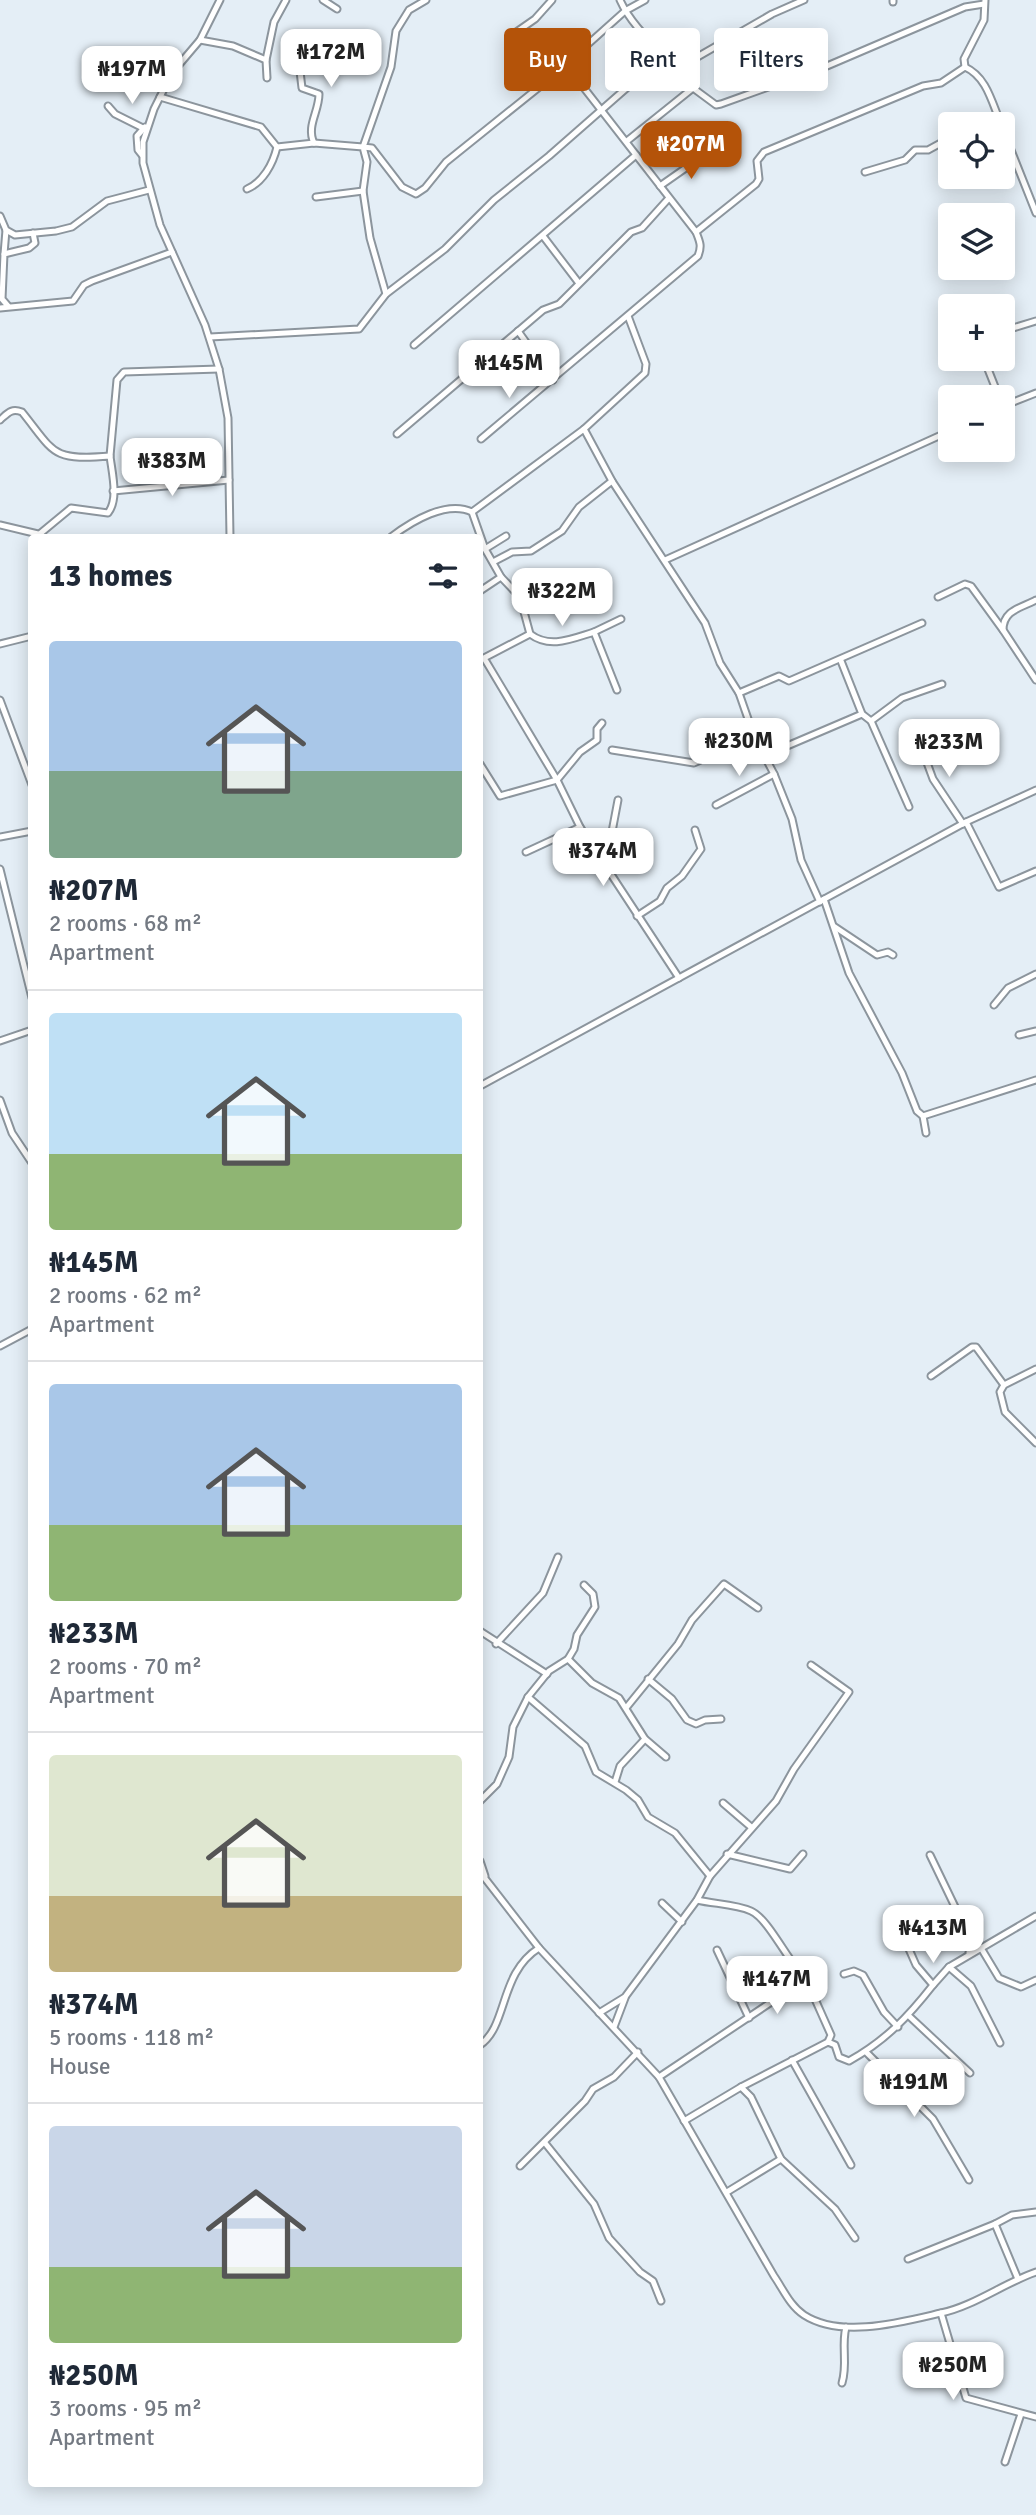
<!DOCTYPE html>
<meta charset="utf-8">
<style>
:root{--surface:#fff;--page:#f6f6f7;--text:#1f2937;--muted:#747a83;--line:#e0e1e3;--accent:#b45309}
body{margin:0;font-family:Signika,sans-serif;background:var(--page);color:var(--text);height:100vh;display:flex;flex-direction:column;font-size:26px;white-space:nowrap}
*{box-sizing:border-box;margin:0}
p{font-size:23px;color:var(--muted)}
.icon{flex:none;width:38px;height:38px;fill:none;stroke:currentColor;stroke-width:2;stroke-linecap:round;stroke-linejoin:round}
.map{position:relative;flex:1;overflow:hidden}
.drawer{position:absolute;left:28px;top:534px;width:455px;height:1953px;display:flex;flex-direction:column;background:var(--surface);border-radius:7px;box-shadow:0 4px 18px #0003}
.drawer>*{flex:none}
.hud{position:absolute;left:504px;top:28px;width:427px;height:63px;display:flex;gap:14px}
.buttons{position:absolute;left:938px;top:112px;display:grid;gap:14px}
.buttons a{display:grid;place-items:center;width:77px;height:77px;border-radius:7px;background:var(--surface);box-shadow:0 4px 18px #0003;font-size:35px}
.price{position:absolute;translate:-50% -60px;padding:0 16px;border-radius:14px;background:#fff;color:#222;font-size:23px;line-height:46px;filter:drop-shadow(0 2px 4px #0008)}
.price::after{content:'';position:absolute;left:50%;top:42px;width:21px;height:16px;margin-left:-10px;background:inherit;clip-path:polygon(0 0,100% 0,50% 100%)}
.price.on{background:var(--accent);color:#fff}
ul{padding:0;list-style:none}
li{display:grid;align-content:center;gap:14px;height:371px;padding:0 21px}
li+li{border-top:2px solid var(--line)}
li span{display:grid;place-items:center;height:217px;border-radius:7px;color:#555}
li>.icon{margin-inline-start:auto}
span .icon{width:126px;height:126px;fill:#fffc;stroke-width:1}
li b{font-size:30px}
h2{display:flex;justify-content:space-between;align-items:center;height:84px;padding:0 21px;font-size:30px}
.tag{padding:0 24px;border-radius:7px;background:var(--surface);box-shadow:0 4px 18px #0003;font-size:24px;line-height:63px}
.tag.on{background:var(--accent);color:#fff}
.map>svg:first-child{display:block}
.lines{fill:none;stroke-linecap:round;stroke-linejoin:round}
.street-casing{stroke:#8c959d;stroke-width:9}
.street{stroke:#fff;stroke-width:5}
</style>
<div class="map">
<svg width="1036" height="2515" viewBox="0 0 1036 2515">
<rect width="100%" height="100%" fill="#e4eef6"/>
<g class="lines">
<defs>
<g id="street">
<polyline points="220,0 200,40 172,73 154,109 143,142 143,163 160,225 205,325 219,369 228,418 230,537"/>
<polyline points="323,0 337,9"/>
<polyline points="426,0 409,10 396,31 391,67 363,147 372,148 402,187 416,194 425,188 446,162 548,80 625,11 645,0"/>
<path d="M620,0C636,36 672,56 693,88L627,141"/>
<polyline points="893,0 893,2"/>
<polyline points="200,40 233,46 266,60 267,78"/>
<path d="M306,49L299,63L302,88L319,94C319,112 306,126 314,143"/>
<polyline points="266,60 274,22 286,0"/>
<polyline points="680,67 772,14 804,0"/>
<polyline points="965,67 964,59 984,20 985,0"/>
<polyline points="548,80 519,51 512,35 535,19 552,0"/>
<polyline points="693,88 716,105 721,104 827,66 965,7 984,4"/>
<polyline points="160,97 261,127 277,147 314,143 363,147 367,162 363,191 370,238 386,294"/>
<polyline points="108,106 115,114 143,128"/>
<polyline points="971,124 997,115"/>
<polyline points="1003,130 1036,213"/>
<polyline points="142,155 138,150 137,136 145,127"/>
<polyline points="865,172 905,160 915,150 928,150 950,138"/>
<polyline points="660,186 690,165 692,156"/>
<path d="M247,189C263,182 273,164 277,147"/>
<polyline points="316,197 363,191"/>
<polyline points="0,216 6,230 15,235 56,231 72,227 107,201 149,190"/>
<path d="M696,232L756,184L759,179L757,161L764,152L923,86L941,83L965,67C987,77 992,103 1001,124"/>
<polyline points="543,236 578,282"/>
<polyline points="4,254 6,230"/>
<polyline points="8,306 2,299 4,254 29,248 35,243 33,233"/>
<polyline points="0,308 73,301 84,285 92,281 172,252"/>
<polyline points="518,331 553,380"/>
<polyline points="1003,331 1036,321"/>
<polyline points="210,337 359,329 386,294 445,249 494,200 549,156 663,56"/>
<polyline points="414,345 636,155"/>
<polyline points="984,359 999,397"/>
<polyline points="1003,406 1036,393"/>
<path d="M0,420C8,413 11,408 22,412C55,453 51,461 110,456C112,473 119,499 108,513L71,508L36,537"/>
<polyline points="584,429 612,481 705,623 720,663 739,693 754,736 774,774 792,819 801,860 820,902"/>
<polyline points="397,434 543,310 559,304 631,232 642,228 669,198"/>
<path d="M481,439L698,256C702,246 700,242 696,232L577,79L571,59"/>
<polyline points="110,456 117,380 124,372 219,369"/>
<polyline points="113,491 229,480"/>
<polyline points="472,512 584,429 645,373 646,364 628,316"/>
<polyline points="0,525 38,534"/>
<path d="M391,537C412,521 447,500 472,512L485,549"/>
<polyline points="665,560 950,431"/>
<polyline points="493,562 512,552 531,551 562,531 579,507 612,481"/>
<polyline points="501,577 485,549 506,536"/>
<polyline points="480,591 501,577 520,597 530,634 484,658 557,780 580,827 679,978"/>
<polyline points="938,597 965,584 971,586 1003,630"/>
<path d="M1036,600C1021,608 1003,610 1003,630L1036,680"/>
<polyline points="594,632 621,619"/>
<path d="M530,634C550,649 571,639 594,632L617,690"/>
<polyline points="0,644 32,636"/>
<polyline points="841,661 862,714 871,721 902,698 942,684"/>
<polyline points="739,693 779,676 789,681 922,623"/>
<polyline points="0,700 32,785"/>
<polyline points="871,721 909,807"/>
<polyline points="919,741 933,779 963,824"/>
<polyline points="612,750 694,763 754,736"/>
<polyline points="766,755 862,714"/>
<polyline points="480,764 500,796 557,780 580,752 597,740 597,729 602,723"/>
<polyline points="716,805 774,774"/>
<polyline points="966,822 999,887 1036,871"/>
<polyline points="0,837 32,831"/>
<polyline points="526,852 580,827"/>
<polyline points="600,859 611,837 618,800"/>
<polyline points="0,869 32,998"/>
<polyline points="824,899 849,973 902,1073 917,1111 923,1116"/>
<polyline points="637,916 660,901 667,888 682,876 701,849 695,830"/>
<polyline points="835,927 877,955 888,952 893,955"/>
<polyline points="994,1005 1008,988 1036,974"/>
<polyline points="1019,1035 1036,1031"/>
<polyline points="0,1041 32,1030"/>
<polyline points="480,1086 966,822 1036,790"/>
<polyline points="0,1100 12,1133 32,1163"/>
<polyline points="926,1133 923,1116 1036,1080"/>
<polyline points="0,1346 32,1329"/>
<polyline points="1036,1369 1004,1385 1000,1392 1005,1412 1036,1443"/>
<polyline points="931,1376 972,1347 976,1347 1004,1385"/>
<polyline points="480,1631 547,1674"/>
<polyline points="496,1644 543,1593 558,1557"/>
<polyline points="568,1659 592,1683 619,1698 645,1739 666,1757"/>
<polyline points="648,1679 672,1699 687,1720 696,1724 705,1720 721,1719"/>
<polyline points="528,1697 585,1746 596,1772 626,1790 638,1800 648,1817 675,1833 710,1876"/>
<polyline points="626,1708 678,1644 692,1620 724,1584 758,1608"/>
<polyline points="615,1782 620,1766 645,1739"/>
<polyline points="480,1801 497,1784 509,1757 513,1727 528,1697 549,1671 568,1659 574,1649 577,1635 595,1607 593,1594 584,1585"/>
<polyline points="723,1803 751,1827"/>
<polyline points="727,1854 790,1869 803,1854"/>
<polyline points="930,1855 971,1940 969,1953"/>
<polyline points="480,1861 485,1876"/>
<path d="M480,1872L539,1948L659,2077L774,2276C783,2289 790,2306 804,2315C841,2339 902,2322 941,2313C974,2306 1004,2283 1036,2272"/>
<path d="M697,1900C714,1904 736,1904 751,1911C769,1919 789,1964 806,1979"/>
<polyline points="662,1903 682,1922"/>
<polyline points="981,1948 999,1978 1021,1987 1036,1980"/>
<polyline points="717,1950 749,2018"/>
<polyline points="949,1967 971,1986 1000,2043"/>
<polyline points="844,1974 854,1971 863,1975 884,2012 898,2027"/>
<polyline points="933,1985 949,1967 1036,1916"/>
<polyline points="599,2013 625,1997 697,1900 710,1876 776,1801 794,1769 849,1692 811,1665"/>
<polyline points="909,2016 970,2073"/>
<polyline points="614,2027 625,1998"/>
<path d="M480,2045C508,2026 499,1973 539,1948"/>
<polyline points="866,2052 933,2119 969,2180"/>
<polyline points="792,2060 851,2165"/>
<polyline points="659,2077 806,1979 831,2035 828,2042"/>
<polyline points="741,2087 751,2097 781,2159 835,2209 855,2238"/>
<path d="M684,2121L741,2087L828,2042L835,2045L839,2057L849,2061C885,2041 908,2017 933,1985L916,1965L901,1931L898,1927H888"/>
<polyline points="545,2143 594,2204 609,2238 640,2272 653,2281 661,2301"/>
<polyline points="520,2166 585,2101 593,2089 614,2077 638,2052"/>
<polyline points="727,2192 781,2159"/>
<polyline points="995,2224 1012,2215 1036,2212"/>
<polyline points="908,2259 995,2224 1018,2279"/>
<polyline points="941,2313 966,2398 1036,2417"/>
<path d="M842,2383C848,2364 841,2346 846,2327"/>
<polyline points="1005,2462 1021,2414"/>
</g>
</defs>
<use href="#street" class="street-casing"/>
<use href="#street" class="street"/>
</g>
</svg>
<div class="buttons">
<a><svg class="icon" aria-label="locate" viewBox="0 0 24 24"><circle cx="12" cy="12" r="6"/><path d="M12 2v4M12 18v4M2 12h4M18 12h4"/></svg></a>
<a><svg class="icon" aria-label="layers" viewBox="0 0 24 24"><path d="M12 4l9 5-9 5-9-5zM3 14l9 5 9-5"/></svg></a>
<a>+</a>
<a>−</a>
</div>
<b class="price" style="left:331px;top:89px">₦172M</b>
<b class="price" style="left:132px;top:106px">₦197M</b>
<b class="price on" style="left:691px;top:181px">₦207M</b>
<b class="price" style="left:509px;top:400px">₦145M</b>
<b class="price" style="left:172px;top:498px">₦383M</b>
<b class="price" style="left:562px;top:628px">₦322M</b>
<b class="price" style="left:739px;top:778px">₦230M</b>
<b class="price" style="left:949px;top:779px">₦233M</b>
<b class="price" style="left:603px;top:888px">₦374M</b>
<b class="price" style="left:933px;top:1965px">₦413M</b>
<b class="price" style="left:777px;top:2016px">₦147M</b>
<b class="price" style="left:914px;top:2119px">₦191M</b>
<b class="price" style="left:953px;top:2402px">₦250M</b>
<div class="hud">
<a class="tag on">Buy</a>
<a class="tag">Rent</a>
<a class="tag">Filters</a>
</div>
<section class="drawer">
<h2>13 homes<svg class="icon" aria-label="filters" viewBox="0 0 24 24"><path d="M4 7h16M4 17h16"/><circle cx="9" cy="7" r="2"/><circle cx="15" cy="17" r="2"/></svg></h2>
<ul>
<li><span style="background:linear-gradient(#a9c7e8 60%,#7fa58c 0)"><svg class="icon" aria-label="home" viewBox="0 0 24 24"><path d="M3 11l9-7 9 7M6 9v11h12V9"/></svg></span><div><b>₦207M</b><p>2 rooms · 68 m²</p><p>Apartment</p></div></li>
<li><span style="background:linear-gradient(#bfe0f5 65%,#8fb573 0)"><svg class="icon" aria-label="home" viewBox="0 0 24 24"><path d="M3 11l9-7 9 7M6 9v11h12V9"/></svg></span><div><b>₦145M</b><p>2 rooms · 62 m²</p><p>Apartment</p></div></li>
<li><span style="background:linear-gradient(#a9c7e8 65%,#8fb573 0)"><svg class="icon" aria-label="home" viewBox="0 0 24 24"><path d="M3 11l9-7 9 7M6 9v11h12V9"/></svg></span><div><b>₦233M</b><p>2 rooms · 70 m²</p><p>Apartment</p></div></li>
<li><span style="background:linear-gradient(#dfe7d0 65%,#c2b280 0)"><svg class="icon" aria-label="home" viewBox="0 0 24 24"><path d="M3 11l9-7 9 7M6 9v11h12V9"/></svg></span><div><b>₦374M</b><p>5 rooms · 118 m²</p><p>House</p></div></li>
<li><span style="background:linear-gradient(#c9d6e8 65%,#8fb573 0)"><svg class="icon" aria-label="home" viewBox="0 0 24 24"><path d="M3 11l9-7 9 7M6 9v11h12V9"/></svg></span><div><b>₦250M</b><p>3 rooms · 95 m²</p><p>Apartment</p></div></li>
</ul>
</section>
</div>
